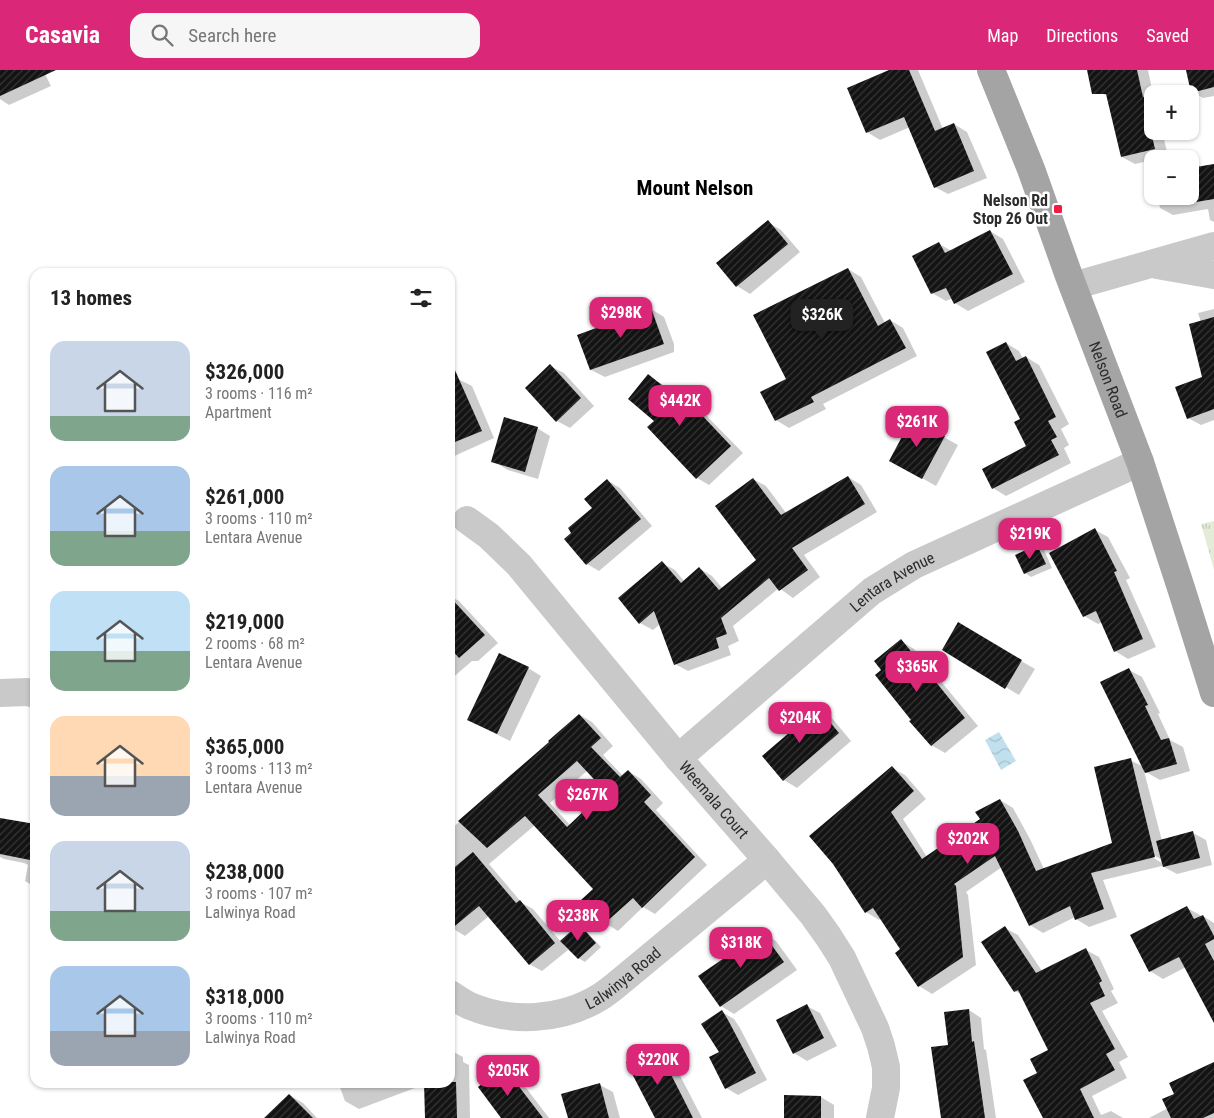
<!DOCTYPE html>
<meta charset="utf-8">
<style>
:root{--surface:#fff;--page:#f6f6f6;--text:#222;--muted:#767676;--accent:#db2777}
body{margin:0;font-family:"Roboto Condensed",sans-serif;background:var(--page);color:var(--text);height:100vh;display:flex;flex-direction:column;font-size:19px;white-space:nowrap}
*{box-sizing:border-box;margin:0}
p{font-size:16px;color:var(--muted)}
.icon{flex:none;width:28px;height:28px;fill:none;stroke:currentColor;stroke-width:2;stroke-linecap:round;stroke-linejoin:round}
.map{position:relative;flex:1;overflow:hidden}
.sheet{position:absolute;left:30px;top:198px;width:425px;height:820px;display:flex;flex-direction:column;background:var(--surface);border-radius:15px;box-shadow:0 1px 4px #0004}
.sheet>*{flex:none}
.fabs{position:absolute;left:1144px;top:15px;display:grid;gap:10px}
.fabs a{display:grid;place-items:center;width:55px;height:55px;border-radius:10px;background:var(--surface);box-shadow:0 1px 4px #0004;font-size:25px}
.price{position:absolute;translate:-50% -42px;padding:0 11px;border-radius:10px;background:var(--accent);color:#fff;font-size:16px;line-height:32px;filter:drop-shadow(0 1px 2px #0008)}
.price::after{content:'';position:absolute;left:50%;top:30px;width:15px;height:11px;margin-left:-8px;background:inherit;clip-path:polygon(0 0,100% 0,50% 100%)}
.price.active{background:#222;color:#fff}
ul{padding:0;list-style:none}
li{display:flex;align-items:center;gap:15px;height:125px;padding:0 20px}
li span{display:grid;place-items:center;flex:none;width:140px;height:100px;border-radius:15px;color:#555}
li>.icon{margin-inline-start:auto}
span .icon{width:60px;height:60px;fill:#fffc;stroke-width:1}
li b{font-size:21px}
h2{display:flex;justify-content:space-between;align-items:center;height:60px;padding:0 20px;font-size:21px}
header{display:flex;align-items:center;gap:30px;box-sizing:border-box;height:70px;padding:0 25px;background:var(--accent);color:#fff}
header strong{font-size:24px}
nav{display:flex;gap:28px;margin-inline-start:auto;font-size:18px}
.search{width:350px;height:45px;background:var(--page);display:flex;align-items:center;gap:12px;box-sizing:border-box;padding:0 18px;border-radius:15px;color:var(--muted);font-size:19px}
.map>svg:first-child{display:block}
.grass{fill:url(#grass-tufts)}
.water{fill:url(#water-waves)}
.shadow{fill:#0003;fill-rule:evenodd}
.building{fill:url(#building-hatch);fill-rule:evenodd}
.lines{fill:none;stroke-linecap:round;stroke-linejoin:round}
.minor{stroke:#c9c9c9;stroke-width:28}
.major{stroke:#a4a4a4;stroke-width:28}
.poi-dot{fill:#f71a3b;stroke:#fff;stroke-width:2}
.labels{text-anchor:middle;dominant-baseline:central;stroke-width:5;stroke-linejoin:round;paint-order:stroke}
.poi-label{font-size:16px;font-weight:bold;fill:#2c2c2c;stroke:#fff;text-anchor:end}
.street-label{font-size:16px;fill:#2c2c2c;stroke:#fff}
.district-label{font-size:21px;font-weight:bold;fill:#000;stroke:#fff}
</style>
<header>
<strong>Casavia</strong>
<div class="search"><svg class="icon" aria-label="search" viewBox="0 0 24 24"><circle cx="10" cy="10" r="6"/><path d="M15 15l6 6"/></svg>Search here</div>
<nav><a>Map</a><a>Directions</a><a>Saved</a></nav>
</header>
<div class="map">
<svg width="1214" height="1048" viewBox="0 0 1214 1048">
<defs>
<pattern id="grass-tufts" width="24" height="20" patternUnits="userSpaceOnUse" patternTransform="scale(1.25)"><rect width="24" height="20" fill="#e4ecd7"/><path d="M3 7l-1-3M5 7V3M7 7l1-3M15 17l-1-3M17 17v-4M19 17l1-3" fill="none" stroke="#c4cbb9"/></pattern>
<pattern id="water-waves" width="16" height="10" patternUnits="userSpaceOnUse" patternTransform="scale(1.25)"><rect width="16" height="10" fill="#c1e0ee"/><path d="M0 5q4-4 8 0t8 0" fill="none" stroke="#a6c0cc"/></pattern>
<pattern id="building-hatch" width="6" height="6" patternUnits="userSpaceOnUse" patternTransform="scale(1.25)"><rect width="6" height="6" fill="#131313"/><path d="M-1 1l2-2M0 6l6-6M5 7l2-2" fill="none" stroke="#363636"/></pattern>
</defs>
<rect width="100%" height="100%" fill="#fff"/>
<polygon class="grass" points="1214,451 1214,500 1201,454"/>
<polygon class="water" points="999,662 1016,691 1001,700 985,670"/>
<g class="shadow">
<polygon points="0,0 43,0 51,16 9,35 0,29"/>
<polygon points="893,0 918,0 943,59 954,54 967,62 987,108 948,124 935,117 910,57 880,70 867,62"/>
<polygon points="1088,0 1148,0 1153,24 1152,61 1162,61 1168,86 1152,89 1152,90 1135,94 1122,87 1107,24 1105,25 1092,17"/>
<polygon points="1187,0 1214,0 1214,26 1203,28 1192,22"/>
<polygon points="1214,95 1214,152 1210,150 1208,139 1173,145 1160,138 1158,126 1190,126 1190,100"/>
<polygon points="768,152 781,160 800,182 750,224 737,216"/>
<polygon points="990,161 1003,169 1025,212 968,241 955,233 953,228 946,231 932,223 939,174 952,181"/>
<polygon points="848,199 861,207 885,253 890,250 903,258 917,286 823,334 826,339 789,358 776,350 762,322 788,309"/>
<polygon points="651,239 664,247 674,274 674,282 605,307 591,300 579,265"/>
<polygon points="1214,239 1214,350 1201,355 1188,348 1204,308 1201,252 1198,243"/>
<polygon points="1006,273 1019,281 1023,289 1026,287 1039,295 1069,354 1061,359 1069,375 1064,378 1071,393 1006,426 993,418 1028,377"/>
<polygon points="550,296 564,303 594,336 570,358 557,351"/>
<polygon points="648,306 660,313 680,328 682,326 694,333 743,383 709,415 697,408 656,351"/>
<polygon points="458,309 472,316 494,368 450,388 450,312"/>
<polygon points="913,350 958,375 936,416 904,398"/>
<polygon points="537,358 550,366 538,409 508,400 494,392"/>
<polygon points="848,407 861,415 877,442 804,485 820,507 793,528 779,518 733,556 739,571 728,576 731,585 688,601 675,594 660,554 653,560 640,553 662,493 675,500 684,511 699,498 712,506 723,519 757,490 753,409 766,416 786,443"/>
<polygon points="608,411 620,418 652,456 599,501 587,494 573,463 593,439"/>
<polygon points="1095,460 1108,467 1130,508 1126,510 1156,577 1128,589 1115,581 1102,552 1098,554 1084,546"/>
<polygon points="1037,477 1044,480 1052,498 1031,507 1025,503"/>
<polygon points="450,526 459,531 498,573 478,591 472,591 450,610"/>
<polygon points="958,554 1035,599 1019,625 943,579"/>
<polygon points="901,571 914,579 978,656 945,683 931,675 913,650 882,600"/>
<polygon points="528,598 541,606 510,671 482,657"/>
<path d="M1129,600L1142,607L1160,643L1158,644L1170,670L1183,677L1190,701L1160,710L1144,701L1162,771L1193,763L1206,770L1212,795L1177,804L1162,796L1103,810L1117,847L1089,857L1076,849L1075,847L1043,863L1030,855L1002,797L966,822L968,825L976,895L932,924L919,916L897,883L902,880L881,848L879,850L866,842L892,698L905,705L926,729L903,749L927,787L981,750L1000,730L1013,738L1030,769L1044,799L1114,774L1130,690L1144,697ZM1150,783L1162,790V793L1149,785Z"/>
<polygon points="818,640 831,647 851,671 797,718 784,710"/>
<path d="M580,645L592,652L613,676L603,685L623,706L628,701L641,709L663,733L656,740L707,795L655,844L643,837L618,861L605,853L583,830L595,819L535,755L489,794L522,833L533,839L568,880L542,901L529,894L489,846L465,866L452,858L450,856V760L551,672ZM587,701L607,721L570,755L550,733Z"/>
<polygon points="0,749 35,755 35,817 25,811 28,795 24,793 4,789 0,787"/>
<polygon points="1187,838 1200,845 1201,847 1203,846 1214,853 1214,948 1186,897 1163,909 1150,901"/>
<polygon points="579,856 585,860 601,877 585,892 578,888"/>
<polygon points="1005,858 1018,865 1042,901 1086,880 1099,887 1114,919 1111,921 1118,933 1102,941 1128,987 1119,992 1127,1008 1092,1026 1101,1045 1111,1041 1123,1048 1049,1048 1039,1003 1049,980 1022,925 1015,921"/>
<polygon points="762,863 776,871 797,900 734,944 721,936"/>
<polygon points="807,936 820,943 837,976 807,991 794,983"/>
<polygon points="969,940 981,948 984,979 986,980 996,1048 942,1048 949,976"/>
<polygon points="722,942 734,949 740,958 767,1010 738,1025 726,1018 721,983"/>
<polygon points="657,978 670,986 702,1048 657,1048"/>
<polygon points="450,980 463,987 463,992 469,995 470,1048 431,1048 450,1012"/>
<polygon points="1214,993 1214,1048 1149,1048 1168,1038 1176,1024"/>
<polygon points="504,999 517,1006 549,1048 503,1048"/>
<polygon points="338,1012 413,1012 415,1018 359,1039 345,1031"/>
<polygon points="600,1015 613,1022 620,1048 569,1048"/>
<polygon points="289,1025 303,1033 317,1048 276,1048"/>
<polygon points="821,1027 834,1035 834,1048 786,1048"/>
</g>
<g class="building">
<polygon points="0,0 56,0 0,26"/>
<polygon points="889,0 909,0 935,61 954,53 974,101 934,118 904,47 866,63 847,18"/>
<polygon points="1087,0 1137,0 1143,27 1152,24 1152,48 1148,49 1155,79 1121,87 1106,24 1092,24"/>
<polygon points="1186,0 1214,0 1214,17 1191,23"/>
<polygon points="1214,94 1214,129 1190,133 1190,98"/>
<polygon points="768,150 788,174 736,217 716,193"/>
<polygon points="990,160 1013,204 954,234 946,218 931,224 912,186 939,172 945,183"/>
<polygon points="848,198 878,256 890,249 906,278 811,327 814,332 775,351 760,322 786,309 753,245"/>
<polygon points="651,238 664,274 590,300 577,265"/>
<polygon points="1214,247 1214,339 1187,349 1175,317 1202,307 1189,254"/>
<polygon points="1006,272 1016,291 1026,286 1056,347 1048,351 1057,367 1051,370 1059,385 992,419 982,399 1026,376 1014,352 1020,349 986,282"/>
<polygon points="450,289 482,361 450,374"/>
<polygon points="550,294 581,328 556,352 525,318"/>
<polygon points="648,304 678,328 682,324 731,376 696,409 647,357 654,351 628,329"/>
<polygon points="504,347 538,357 525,402 491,392"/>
<polygon points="912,348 945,366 922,409 889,391"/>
<polygon points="848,406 865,434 792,478 808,500 779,521 769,508 721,548 727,564 716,568 719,578 674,595 654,541 639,554 618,528 662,491 681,513 699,497 719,520 756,490 715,436 753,408 781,445"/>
<polygon points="607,409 641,449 586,495 564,469 571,463 568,458 592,438 584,429"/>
<polygon points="1095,458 1117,501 1114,502 1143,569 1114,582 1096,541 1083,547 1049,483"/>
<polygon points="1037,475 1046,494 1024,504 1015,485"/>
<polygon points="450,527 485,565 459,588 450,578"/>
<polygon points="958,552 1022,590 1005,619 942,580"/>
<polygon points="901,569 965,648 931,676 909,651 911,650 875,605 881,600 874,591"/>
<polygon points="499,583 529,597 497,664 467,650"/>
<polygon points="1129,598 1148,635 1145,636 1161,670 1169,668 1177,694 1145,703 1100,612"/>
<polygon points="818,638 839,663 783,711 762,686"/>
<path d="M579,644L601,668L591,677L620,707L628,700L651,725L644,732L695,787L642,838L633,828L604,854L581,830L593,819L525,746L487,778L458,751L549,672L548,671ZM577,691L605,721L567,757L538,725Z"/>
<polygon points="1131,688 1155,787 1091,803 1104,839 1075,850 1070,836 1029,856 995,786 954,814 956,816 963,887 918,917 895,883 900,879 873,838 865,843 833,794 809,766 892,696 914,721 891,742 922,789 980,749 975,742 1000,729 1018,761 1036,801 1112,773 1094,697"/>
<polygon points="0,748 35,754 35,791 0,784"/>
<polygon points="1193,761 1200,788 1163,797 1156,771"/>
<polygon points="473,782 516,833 520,830 555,873 529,895 479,836 450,860 450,801"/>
<polygon points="1187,836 1194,849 1203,845 1214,866 1214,869 1205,874 1214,891 1214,953 1179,887 1149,902 1130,865"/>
<polygon points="579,854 596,873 578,889 560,871"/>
<polygon points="1005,856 1036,903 1086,878 1102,911 1099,913 1105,926 1090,933 1115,979 1106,984 1115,1000 1080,1019 1094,1048 1043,1048 1023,1010 1037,1003 1030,989 1048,980 1018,920 1014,922 981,872"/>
<polygon points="762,862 784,892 720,937 698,906"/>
<polygon points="807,934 824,968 793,984 776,950"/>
<polygon points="969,939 972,972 974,971 985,1048 941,1048 931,977 948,975 944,942"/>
<polygon points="722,940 728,950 756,1003 725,1019 709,987 719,982 701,954"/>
<polygon points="657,977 688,1038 693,1048 655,1048 626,992"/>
<polygon points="1214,992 1214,1043 1203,1048 1171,1048 1162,1029 1174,1024 1169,1013"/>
<polygon points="504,997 543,1048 501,1048 478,1017"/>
<polygon points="424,1012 456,1012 457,1048 425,1048"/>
<polygon points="600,1013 609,1048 568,1048 561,1024"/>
<polygon points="289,1024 313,1048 264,1048"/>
<polygon points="784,1025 821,1026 821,1048 784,1048"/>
</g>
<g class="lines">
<g class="minor">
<polyline points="1157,195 1214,205"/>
<polyline points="1073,216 1214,176"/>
<path id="s1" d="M467,450L489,466L519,495L678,688L767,790L813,845L828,866L842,888L875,958L881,976L886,997V1018L880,1048"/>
<polyline points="0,623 27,622 35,624"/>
<path id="s2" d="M678,688L872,521L914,495L1140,392"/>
<path id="s3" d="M450,924C456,928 463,933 470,936C511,953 561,951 600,927C605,924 610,920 615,916L767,790"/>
</g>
<path class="major" id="s4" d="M991,0L1031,99L1069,206L1140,392L1182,521L1214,623"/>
</g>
<rect class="poi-dot" x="1053" y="134" width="10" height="10" rx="2.5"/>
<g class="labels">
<g class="poi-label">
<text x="1048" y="130">Nelson Rd<tspan x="1048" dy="18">Stop 26 Out</tspan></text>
</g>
<g class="street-label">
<text stroke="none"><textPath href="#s4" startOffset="331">Nelson Road</textPath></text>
<text stroke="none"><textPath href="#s2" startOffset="278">Lentara Avenue</textPath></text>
<text stroke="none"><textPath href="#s1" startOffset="374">Weemala Court</textPath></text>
<text stroke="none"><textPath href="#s3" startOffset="188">Lalwinya Road</textPath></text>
</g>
<g class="district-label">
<text x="695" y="118">Mount Nelson</text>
</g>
</g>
</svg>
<div class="fabs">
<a>+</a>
<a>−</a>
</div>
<b class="price" style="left:621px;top:269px">$298K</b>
<b class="price active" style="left:822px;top:271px">$326K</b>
<b class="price" style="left:680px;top:357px">$442K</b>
<b class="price" style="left:917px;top:378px">$261K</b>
<b class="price" style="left:1030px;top:490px">$219K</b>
<b class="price" style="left:917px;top:623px">$365K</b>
<b class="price" style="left:800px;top:674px">$204K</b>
<b class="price" style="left:587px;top:751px">$267K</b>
<b class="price" style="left:968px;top:795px">$202K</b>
<b class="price" style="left:578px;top:872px">$238K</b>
<b class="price" style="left:741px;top:899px">$318K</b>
<b class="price" style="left:658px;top:1016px">$220K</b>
<b class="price" style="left:508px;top:1027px">$205K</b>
<section class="sheet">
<h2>13 homes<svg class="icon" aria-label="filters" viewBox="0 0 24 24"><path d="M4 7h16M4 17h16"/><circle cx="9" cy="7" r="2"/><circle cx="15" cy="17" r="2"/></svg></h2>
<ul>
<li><span style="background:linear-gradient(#c9d6e8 75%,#7fa58c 0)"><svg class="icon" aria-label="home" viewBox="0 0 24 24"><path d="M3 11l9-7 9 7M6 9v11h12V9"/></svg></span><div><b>$326,000</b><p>3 rooms · 116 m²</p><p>Apartment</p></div></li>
<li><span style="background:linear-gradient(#a9c7e8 65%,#7fa58c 0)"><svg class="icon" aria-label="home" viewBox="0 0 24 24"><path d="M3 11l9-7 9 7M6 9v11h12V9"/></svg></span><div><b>$261,000</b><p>3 rooms · 110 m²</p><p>Lentara Avenue</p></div></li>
<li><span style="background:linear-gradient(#bfe0f5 60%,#7fa58c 0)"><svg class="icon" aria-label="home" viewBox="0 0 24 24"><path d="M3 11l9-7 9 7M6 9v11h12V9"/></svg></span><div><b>$219,000</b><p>2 rooms · 68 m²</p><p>Lentara Avenue</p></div></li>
<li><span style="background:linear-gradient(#ffd9b3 60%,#9aa5b1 0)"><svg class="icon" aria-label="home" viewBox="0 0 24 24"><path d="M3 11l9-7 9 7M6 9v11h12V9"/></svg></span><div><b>$365,000</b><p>3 rooms · 113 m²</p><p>Lentara Avenue</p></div></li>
<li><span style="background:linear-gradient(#c9d6e8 70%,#7fa58c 0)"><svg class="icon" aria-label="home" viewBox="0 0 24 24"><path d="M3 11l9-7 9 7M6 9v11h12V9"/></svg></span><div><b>$238,000</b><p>3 rooms · 107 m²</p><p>Lalwinya Road</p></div></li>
<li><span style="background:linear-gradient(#a9c7e8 65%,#9aa5b1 0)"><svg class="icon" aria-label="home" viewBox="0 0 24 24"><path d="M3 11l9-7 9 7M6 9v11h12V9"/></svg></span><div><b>$318,000</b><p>3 rooms · 110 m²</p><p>Lalwinya Road</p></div></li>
</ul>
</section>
</div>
